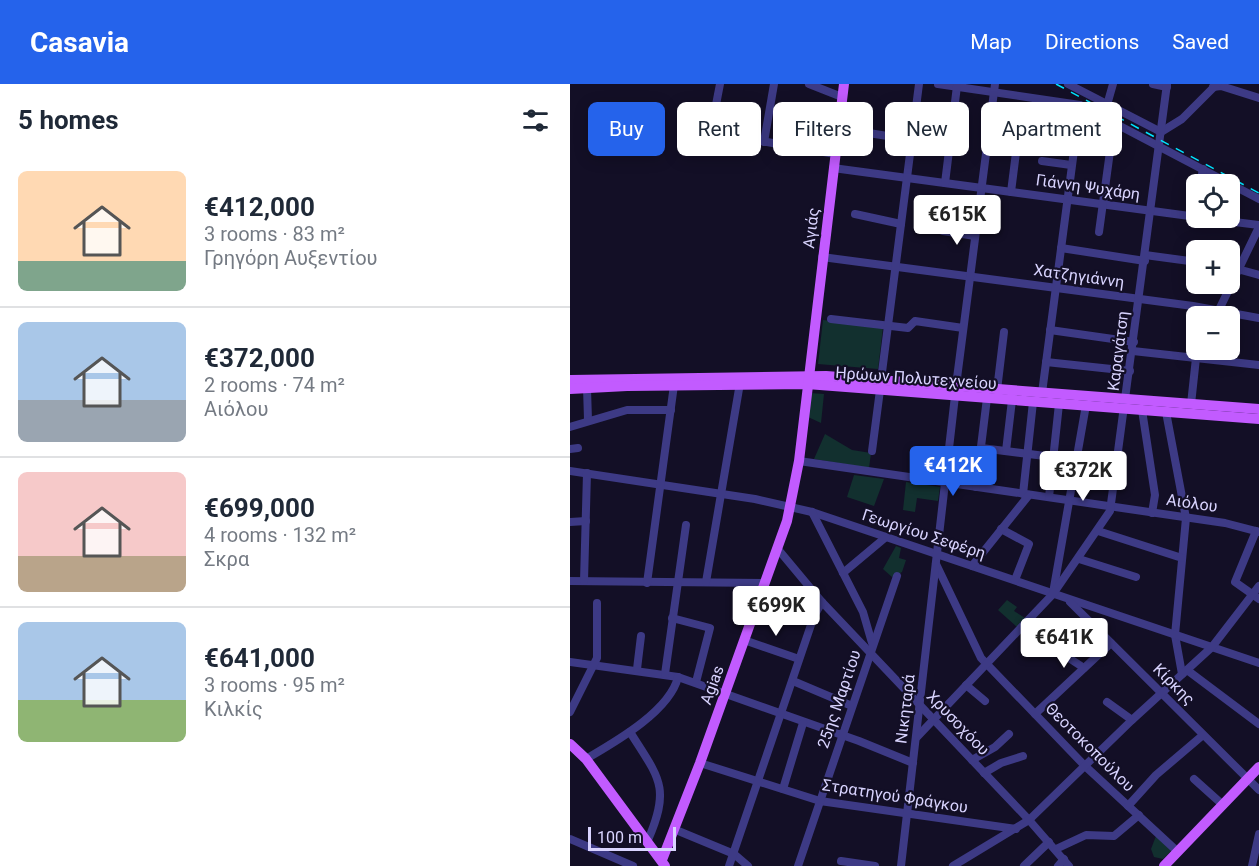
<!DOCTYPE html>
<meta charset="utf-8">
<style>
:root{--surface:#fff;--page:#f2f2f3;--text:#1f2937;--muted:#747a83;--line:#e0e1e3;--accent:#2563eb}
body{margin:0;font-family:Roboto,sans-serif;background:var(--page);color:var(--text);height:100vh;display:flex;flex-direction:column;font-size:22px;white-space:nowrap}
*{box-sizing:border-box;margin:0}
p{font-size:20px;color:var(--muted)}
.icon{flex:none;width:33px;height:33px;fill:none;stroke:currentColor;stroke-width:2;stroke-linecap:round;stroke-linejoin:round}
.map{position:relative;flex:1;overflow:hidden}
.sheet{display:flex;flex-direction:column;background:var(--surface);width:570px}
.sheet>*{flex:none}
.guide{position:absolute;left:18px;top:18px;width:570px;height:54px;display:flex;gap:12px}
.controls{position:absolute;left:616px;top:90px;display:grid;gap:12px}
.controls a{display:grid;place-items:center;width:54px;height:54px;border-radius:9px;background:var(--surface);box-shadow:0 3px 15px #0003;font-size:30px}
.scale{position:absolute;left:18px;bottom:15px;width:88px;box-sizing:border-box;padding-left:6px;border:3px solid #d9d4ff;border-top:0;font-size:16px;line-height:21px;white-space:nowrap;color:#d9d4ff;-webkit-text-stroke:4px #130f26;paint-order:stroke}
.price{position:absolute;translate:-50% -51px;padding:0 14px;border-radius:6px;background:#fff;color:#222;font-size:20px;line-height:39px;filter:drop-shadow(0 2px 3px #0008)}
.price::after{content:'';position:absolute;left:50%;top:36px;width:18px;height:14px;margin-left:-9px;background:inherit;clip-path:polygon(0 0,100% 0,50% 100%)}
.price.active{background:var(--accent);color:#fff}
ul{padding:0;list-style:none}
li{display:flex;align-items:center;gap:18px;height:150px;padding:0 18px}
li+li{border-top:2px solid var(--line)}
li span{display:grid;place-items:center;flex:none;width:168px;height:120px;border-radius:9px;color:#555}
li>.icon{margin-inline-start:auto}
span .icon{width:72px;height:72px;fill:#fffc;stroke-width:1}
li b{font-size:26px}
h2{display:flex;justify-content:space-between;align-items:center;height:72px;padding:0 18px;font-size:26px}
.tag{padding:0 21px;border-radius:9px;background:var(--surface);box-shadow:0 3px 15px #0003;font-size:21px;line-height:54px}
.tag.active{background:var(--accent);color:#fff}
header{display:flex;align-items:center;gap:36px;box-sizing:border-box;height:84px;padding:0 30px;background:var(--accent);color:#fff}
header strong{font-size:28px}
nav{display:flex;gap:33px;margin-inline-start:auto;font-size:21px}
main{display:flex;flex:1;min-height:0}
.map>svg:first-child{display:block}
.green{fill:#12302f}
.lines{fill:none;stroke-linecap:round;stroke-linejoin:round}
.minor{stroke:#3d3a85;stroke-width:8}
.major{stroke:#c25bff;stroke-width:10}
.rail{stroke:#00e5ff;stroke-width:1.5;stroke-dasharray:9 8;stroke-linecap:butt}
.labels{text-anchor:middle;dominant-baseline:central;stroke-width:4.5;stroke-linejoin:round;paint-order:stroke}
.street-label{font-size:16px;fill:#d9d4ff;stroke:#130f26}
</style>
<header>
<strong>Casavia</strong>
<nav><a>Map</a><a>Directions</a><a>Saved</a></nav>
</header>
<main>
<section class="sheet">
<h2>5 homes<svg class="icon" aria-label="filters" viewBox="0 0 24 24"><path d="M4 7h16M4 17h16"/><circle cx="9" cy="7" r="2"/><circle cx="15" cy="17" r="2"/></svg></h2>
<ul>
<li><span style="background:linear-gradient(#ffd9b3 75%,#7fa58c 0)"><svg class="icon" aria-label="home" viewBox="0 0 24 24"><path d="M3 11l9-7 9 7M6 9v11h12V9"/></svg></span><div><b>€412,000</b><p>3 rooms · 83 m²</p><p>Γρηγόρη Αυξεντίου</p></div></li>
<li><span style="background:linear-gradient(#a9c7e8 65%,#9aa5b1 0)"><svg class="icon" aria-label="home" viewBox="0 0 24 24"><path d="M3 11l9-7 9 7M6 9v11h12V9"/></svg></span><div><b>€372,000</b><p>2 rooms · 74 m²</p><p>Αιόλου</p></div></li>
<li><span style="background:linear-gradient(#f6c9c9 70%,#b9a48a 0)"><svg class="icon" aria-label="home" viewBox="0 0 24 24"><path d="M3 11l9-7 9 7M6 9v11h12V9"/></svg></span><div><b>€699,000</b><p>4 rooms · 132 m²</p><p>Σκρα</p></div></li>
<li><span style="background:linear-gradient(#a9c7e8 65%,#8fb573 0)"><svg class="icon" aria-label="home" viewBox="0 0 24 24"><path d="M3 11l9-7 9 7M6 9v11h12V9"/></svg></span><div><b>€641,000</b><p>3 rooms · 95 m²</p><p>Κιλκίς</p></div></li>
</ul>
</section>
<div class="map">
<svg width="689" height="782" viewBox="0 0 689 782">
<rect width="100%" height="100%" fill="#130f26"/>
<g class="green">
<polygon points="237,21 245,22 245,35 262,37 262,41 227,39 229,31 236,30"/>
<polygon points="253,236 313,243 308,285 248,280"/>
<polygon points="240,309 254,310 251,339 238,333"/>
<polygon points="255,350 282,366 301,369 299,384 244,375"/>
<polygon points="284,391 314,395 304,422 277,413"/>
<polygon points="336,398 370,403 368,417 347,414 345,428 333,426"/>
<polygon points="326,462 331,464 329,474 336,476 332,488 322,493 313,485"/>
<polygon points="437,516 447,523 444,527 455,534 447,543 428,526"/>
<polygon points="586,752 601,767 593,775 584,773 581,765"/>
</g>
<g class="lines">
<g class="minor">
<polyline points="239,0 272,13"/>
<polyline points="368,0 510,21 689,115"/>
<polyline points="498,0 591,48"/>
<polyline points="583,0 597,3"/>
<polyline points="643,3 651,2 689,14"/>
<polyline points="537,21 543,0"/>
<polyline points="268,44 342,56"/>
<polyline points="140,48 265,70"/>
<polyline points="591,48 612,35 647,0"/>
<polyline points="194,58 204,0"/>
<polyline points="138,62 150,0"/>
<polyline points="472,77 501,81"/>
<polyline points="263,84 627,133"/>
<polyline points="375,99 387,2"/>
<polyline points="630,100 633,85"/>
<polyline points="441,108 450,37"/>
<polyline points="285,130 331,140"/>
<polyline points="625,133 627,121"/>
<polyline points="632,134 689,141"/>
<polyline points="373,147 405,152"/>
<polyline points="529,148 544,38"/>
<polyline points="491,164 575,177"/>
<polyline points="575,171 627,178"/>
<polyline points="252,173 623,222 689,234"/>
<polyline points="660,183 689,191"/>
<polyline points="646,232 689,143"/>
<polyline points="261,235 338,244 345,237 393,244"/>
<polyline points="480,246 564,258"/>
<polyline points="563,267 689,281"/>
<polyline points="476,278 560,287"/>
<polyline points="311,296 349,0"/>
<polyline points="386,302 425,0"/>
<polyline points="17,304 18,336"/>
<polyline points="427,306 434,248"/>
<polyline points="472,309 510,21"/>
<polyline points="621,320 626,274 630,266"/>
<polyline points="572,326 585,411 582,429"/>
<polyline points="596,328 616,434 605,551 612,590"/>
<polyline points="0,343 57,326 101,326"/>
<polyline points="411,364 483,373"/>
<polyline points="0,365 8,364"/>
<polyline points="302,367 310,306"/>
<polyline points="436,367 442,316"/>
<polyline points="229,377 655,439 689,448"/>
<polyline points="0,387 185,415 242,428 689,579"/>
<polyline points="406,403 417,314"/>
<polyline points="453,410 463,318"/>
<polyline points="479,413 489,320"/>
<polyline points="242,428 293,528 302,559"/>
<polyline points="0,438 16,437"/>
<polyline points="431,445 459,460 445,496"/>
<polyline points="528,447 612,474"/>
<polyline points="686,447 665,498 689,515"/>
<polyline points="207,464 252,518 459,736 499,782"/>
<polyline points="509,475 566,493"/>
<polyline points="366,480 411,574 515,682 608,768"/>
<polyline points="402,482 459,411"/>
<polyline points="273,489 316,453"/>
<polyline points="0,497 194,499"/>
<polyline points="14,497 17,389"/>
<polyline points="136,498 170,299"/>
<polyline points="77,499 104,301"/>
<polyline points="483,509 516,321"/>
<polyline points="500,518 689,706"/>
<polyline points="102,534 140,544 126,598"/>
<polyline points="452,543 514,584"/>
<polyline points="174,556 229,575"/>
<polyline points="0,578 108,593 289,657 343,679"/>
<polyline points="67,585 71,552"/>
<polyline points="617,586 689,640"/>
<polyline points="95,590 116,441"/>
<polyline points="223,597 282,622"/>
<polyline points="396,601 415,617"/>
<polyline points="537,618 562,636"/>
<polyline points="0,628 27,574 27,519"/>
<polyline points="465,630 541,559"/>
<path d="M60,648C89,694 101,703 78,756"/>
<polyline points="347,653 483,510 540,427 597,0"/>
<path d="M16,675C45,658 100,627 108,593"/>
<polyline points="402,676 425,663 439,650"/>
<polyline points="130,679 250,717 446,745"/>
<polyline points="414,689 431,679 453,672"/>
<polyline points="624,695 653,721"/>
<polyline points="213,705 233,639"/>
<polyline points="558,722 586,691 633,651"/>
<polyline points="106,746 164,770 178,782"/>
<polyline points="0,755 63,782"/>
<polyline points="486,765 516,751 544,752 569,731"/>
<polyline points="271,777 305,782"/>
<polyline points="159,782 244,532 252,518"/>
<polyline points="228,782 327,492"/>
<polyline points="331,782 385,312"/>
<polyline points="383,782 459,736 562,636 642,563 689,502"/>
<polyline points="454,782 479,758"/>
<polyline points="488,782 494,775"/>
<polyline points="682,782 689,750"/>
</g>
<g class="major">
<polyline points="0,296 256,292 689,325"/>
<polyline points="0,305 57,302 237,300 689,335"/>
<polyline points="0,660 16,675 95,782"/>
<polyline points="92,776 130,679 217,437 229,377 274,0"/>
<polyline points="594,782 689,683"/>
</g>
<polyline class="rail" points="486,0 689,109"/>
</g>
<g class="labels">
<g class="street-label">
<text transform="translate(518 103) rotate(8)">Γιάννη Ψυχάρη</text>
<text transform="translate(241 144) rotate(-83)">Αγιάς</text>
<text transform="translate(509 192) rotate(8)">Χατζηγιάννη</text>
<text transform="translate(548 267) rotate(-83)">Καραγάτση</text>
<text transform="translate(346 294) rotate(4)">Ηρώων Πολυτεχνείου</text>
<text transform="translate(622 419) rotate(8)">Αιόλου</text>
<text transform="translate(354 450) rotate(18)">Γεωργίου Σεφέρη</text>
<text transform="translate(604 600) rotate(45)">Κίρκης</text>
<text transform="translate(142 601) rotate(-70)">Agias</text>
<text transform="translate(269 615) rotate(-71)">25ης Μαρτίου</text>
<text transform="translate(335 625) rotate(-83)">Νικηταρά</text>
<text transform="translate(388 639) rotate(46)">Χρυσοχόου</text>
<text transform="translate(520 663) rotate(45)">Θεοτοκοπούλου</text>
<text transform="translate(325 712) rotate(9)">Στρατηγού Φράγκου</text>
</g>
</g>
</svg>
<div class="controls">
<a><svg class="icon" aria-label="locate" viewBox="0 0 24 24"><circle cx="12" cy="12" r="6"/><path d="M12 2v4M12 18v4M2 12h4M18 12h4"/></svg></a>
<a>+</a>
<a>−</a>
</div>
<div class="scale">100 m</div>
<b class="price" style="left:387px;top:162px">€615K</b>
<b class="price active" style="left:383px;top:413px">€412K</b>
<b class="price" style="left:513px;top:418px">€372K</b>
<b class="price" style="left:206px;top:553px">€699K</b>
<b class="price" style="left:494px;top:585px">€641K</b>
<div class="guide">
<a class="tag active">Buy</a>
<a class="tag">Rent</a>
<a class="tag">Filters</a>
<a class="tag">New</a>
<a class="tag">Apartment</a>
</div>
</div>
</main>
